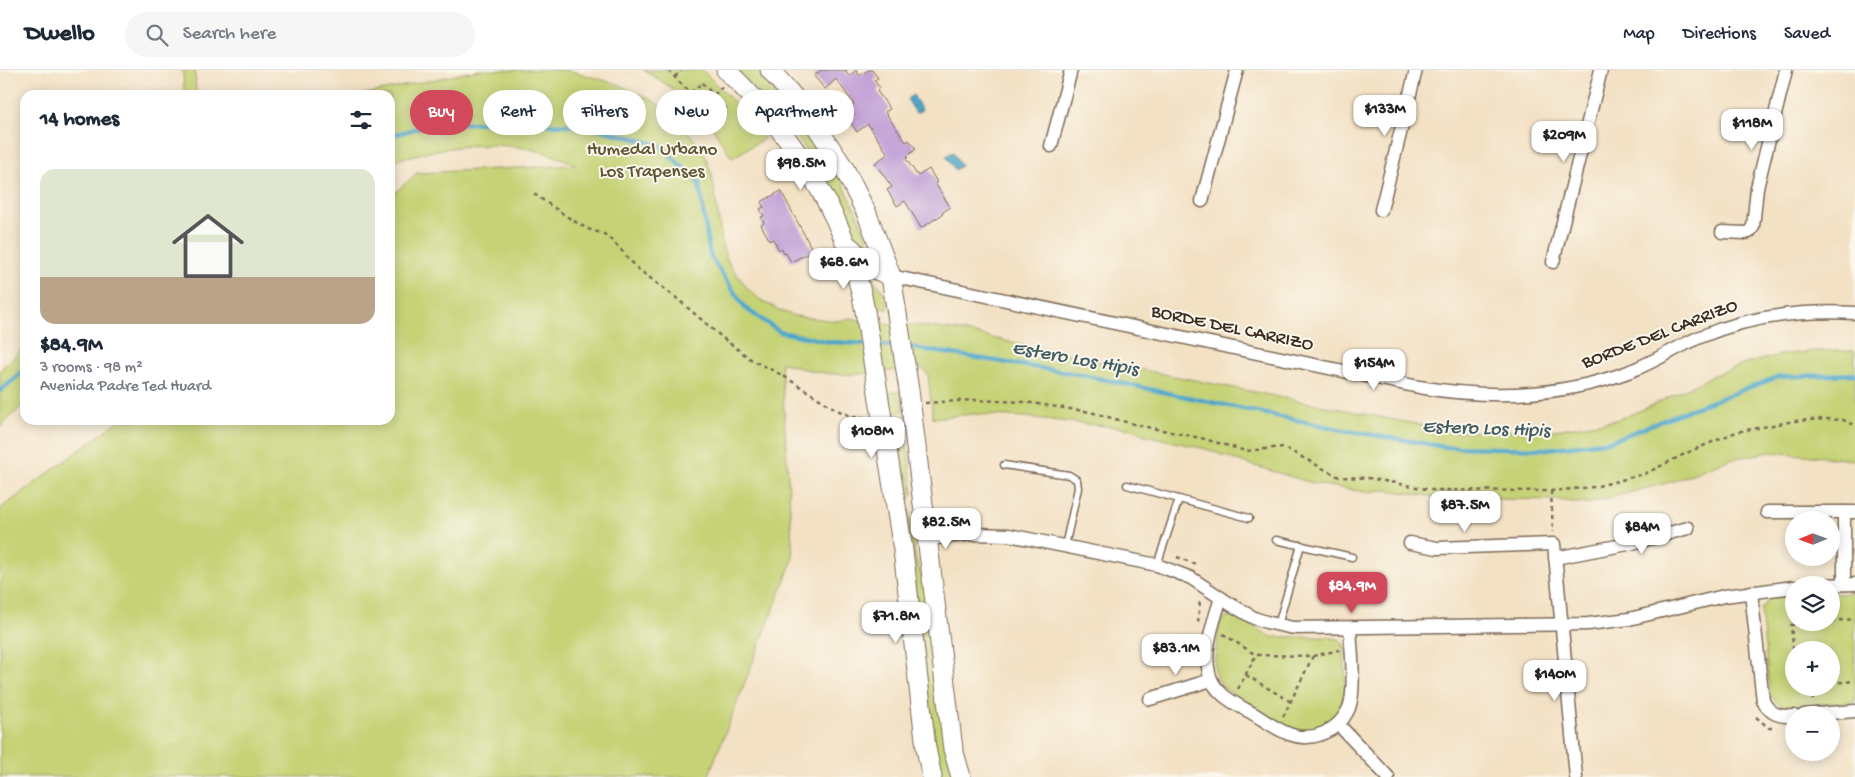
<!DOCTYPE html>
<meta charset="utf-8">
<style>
:root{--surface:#fff;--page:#f6f6f7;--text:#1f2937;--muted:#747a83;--line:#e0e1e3;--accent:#d1495b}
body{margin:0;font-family:"Gochi Hand",sans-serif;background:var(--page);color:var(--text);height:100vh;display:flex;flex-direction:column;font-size:19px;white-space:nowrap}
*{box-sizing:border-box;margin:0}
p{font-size:16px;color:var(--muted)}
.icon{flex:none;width:28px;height:28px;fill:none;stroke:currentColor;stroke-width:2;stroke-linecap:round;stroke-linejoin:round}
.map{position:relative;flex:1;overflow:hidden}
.details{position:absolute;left:20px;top:20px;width:375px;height:335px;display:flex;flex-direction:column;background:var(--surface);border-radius:15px;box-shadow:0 2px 12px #0003}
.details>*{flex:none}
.top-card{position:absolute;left:410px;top:20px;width:475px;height:45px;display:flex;gap:10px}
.needle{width:32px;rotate:269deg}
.controls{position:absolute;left:1785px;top:441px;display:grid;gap:10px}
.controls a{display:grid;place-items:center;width:55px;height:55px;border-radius:50%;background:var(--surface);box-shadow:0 2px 12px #0003;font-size:25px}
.price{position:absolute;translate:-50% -42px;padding:0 11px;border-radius:10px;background:#fff;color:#222;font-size:16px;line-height:32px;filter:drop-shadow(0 1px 2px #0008)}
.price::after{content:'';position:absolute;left:50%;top:30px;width:15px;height:11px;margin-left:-8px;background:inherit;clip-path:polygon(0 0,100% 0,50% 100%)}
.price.on{background:var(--accent);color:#fff}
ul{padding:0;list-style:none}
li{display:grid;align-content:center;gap:10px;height:265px;padding:0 20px}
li+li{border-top:1px solid var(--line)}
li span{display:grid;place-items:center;height:155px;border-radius:15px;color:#555}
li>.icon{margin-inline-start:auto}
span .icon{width:90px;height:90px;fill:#fffc;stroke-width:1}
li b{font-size:21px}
h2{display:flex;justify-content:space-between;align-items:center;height:60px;padding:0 20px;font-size:21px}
.pill{padding:0 18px;border-radius:22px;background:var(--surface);box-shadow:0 2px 12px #0003;font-size:18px;line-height:45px}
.pill.on{background:var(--accent);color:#fff}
header{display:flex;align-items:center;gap:30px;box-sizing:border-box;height:70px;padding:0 25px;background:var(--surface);border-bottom:1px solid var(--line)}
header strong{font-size:24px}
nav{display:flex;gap:28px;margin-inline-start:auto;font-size:18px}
.search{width:350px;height:45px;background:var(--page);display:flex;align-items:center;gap:12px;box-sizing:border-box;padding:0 18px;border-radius:28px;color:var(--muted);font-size:19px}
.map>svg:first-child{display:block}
.green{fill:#c5d274;stroke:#807e49;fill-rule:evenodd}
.water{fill:#4ba6c9;stroke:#436874}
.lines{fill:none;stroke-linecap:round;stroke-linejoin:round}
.stream{stroke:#4ba6c9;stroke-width:4.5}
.building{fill:#c09ed6}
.lane-casing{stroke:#7b6a58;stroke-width:9}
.street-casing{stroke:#7b6a58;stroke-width:15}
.secondary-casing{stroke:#7b6a58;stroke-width:21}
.path{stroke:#7b6a58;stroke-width:2.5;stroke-dasharray:4 4;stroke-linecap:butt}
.lane{stroke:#fff;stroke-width:6}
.street{stroke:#fff;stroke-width:12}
.secondary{stroke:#fff;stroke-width:19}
.labels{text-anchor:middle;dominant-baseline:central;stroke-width:4;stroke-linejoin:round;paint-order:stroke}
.park-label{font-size:19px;fill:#5e5434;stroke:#fbf7ec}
.street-label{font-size:19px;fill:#3b2a1e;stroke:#fbf7ec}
.water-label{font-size:20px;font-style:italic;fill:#415c62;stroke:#fbf7ec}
</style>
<header>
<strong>Dwello</strong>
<div class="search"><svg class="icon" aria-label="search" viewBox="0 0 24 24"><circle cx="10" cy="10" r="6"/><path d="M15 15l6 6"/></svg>Search here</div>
<nav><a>Map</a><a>Directions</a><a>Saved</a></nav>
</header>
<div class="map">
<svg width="1855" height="707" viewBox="0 0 1855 707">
<rect width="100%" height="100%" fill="#fbf7ec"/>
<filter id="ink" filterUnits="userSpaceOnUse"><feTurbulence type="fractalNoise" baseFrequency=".02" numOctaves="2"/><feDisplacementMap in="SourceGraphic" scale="10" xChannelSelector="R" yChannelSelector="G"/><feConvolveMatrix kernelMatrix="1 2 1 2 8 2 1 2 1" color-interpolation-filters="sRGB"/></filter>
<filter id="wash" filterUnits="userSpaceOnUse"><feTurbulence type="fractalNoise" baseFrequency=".0096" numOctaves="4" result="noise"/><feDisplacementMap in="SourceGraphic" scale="20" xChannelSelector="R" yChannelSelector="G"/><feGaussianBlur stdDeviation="1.12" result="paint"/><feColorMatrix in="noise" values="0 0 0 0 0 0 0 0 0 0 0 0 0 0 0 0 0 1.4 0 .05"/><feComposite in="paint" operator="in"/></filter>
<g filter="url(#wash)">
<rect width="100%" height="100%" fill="#f3e1c4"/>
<g class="green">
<polygon points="183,0 195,0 196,25 184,25"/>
<path d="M479,0H568L620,15L652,30L668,42L684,56L704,83L712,105L723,179L729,194L749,220L759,229L779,240L795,246L837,251L851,248L878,254L914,255L961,261L1098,291L1456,362L1555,360L1616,350L1649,337L1714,305L1745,294L1780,285L1813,281H1855V390L1771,382L1730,389L1674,411L1586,434L1558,430L1443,428L1386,420L1366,422L1316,414L1238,391L1206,379L1145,365L1132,359L1025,347L973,344L933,348L928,305L922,298C893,300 864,306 835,304C817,303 799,298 781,292L793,489L708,707H0V439L120,350H390V127L417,103L576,95C516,65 452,73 390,92V25H361Z"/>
<polygon points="644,0 702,0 750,48 765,68 732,88 711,55 678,22"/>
<path d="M737,0H758C789,33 820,68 841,109C854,135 865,162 875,190L867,188L851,164L832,123L809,84L785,50Z"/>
<polygon points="868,202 886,225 888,240 874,235 865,203"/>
<polygon points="25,276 25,333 0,357 0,300"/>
<polygon points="901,321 903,341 890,343 887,323"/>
<polygon points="904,346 913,424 903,426 891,348"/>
<polygon points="906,438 909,440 915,485 926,523 953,707 941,707 937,698"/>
<path d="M1855,523V632L1782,637L1770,626L1761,539L1770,528L1794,526V552H1831V524ZM1794,580H1831V618H1794Z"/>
<polygon points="1232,545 1272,567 1328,567 1339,569 1344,575 1346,622 1340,642 1328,654 1310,660 1293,660 1225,619 1218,609 1214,597 1220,553 1227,547"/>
</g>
<g class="water">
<polygon points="913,25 922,40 916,43 907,29"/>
<polygon points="953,82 961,96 955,100 946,86"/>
</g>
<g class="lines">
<g class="stream">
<polyline points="390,66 428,55 497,52 587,56 659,75 699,113 710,186 745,238 780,262 831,272 865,274"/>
<polyline points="876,275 898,276"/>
<polyline points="908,277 1078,304 1343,360 1446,377 1547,379 1611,371 1688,340 1778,307 1855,304"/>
<polyline points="0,321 25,300"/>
</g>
</g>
<g id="blocks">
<g class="building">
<polygon points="821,0 847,0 845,1 849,6 856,0 860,6 868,0 872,0 878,8 874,10 880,18 877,21 890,39 885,42 906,72 909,70 916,79 907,86 908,87 906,89 918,106 929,99 937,112 935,113 950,137 942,143 943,144 921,158 905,131 897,136 887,120 892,117 875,93 888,84 868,54 857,62 848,49 854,45 849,38 854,34 836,9 825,19 814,6"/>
<polygon points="781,121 813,181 791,192 786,183 784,184 782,179 779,180 773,169 770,171 761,155 764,153 761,147 764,146 760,139 764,137 761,132"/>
</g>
</g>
</g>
<g filter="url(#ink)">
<use href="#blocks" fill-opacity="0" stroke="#7b6a58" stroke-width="1"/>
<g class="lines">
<defs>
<g id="lane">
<polyline points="1004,395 1069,405 1077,410 1078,418 1065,476"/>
<polyline points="1127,415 1249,448"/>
<polyline points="1276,470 1352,487"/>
<polyline points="1157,495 1179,429"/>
<polyline points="1278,555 1301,475"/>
</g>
<g id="street">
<polyline points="1051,76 1071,0"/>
<polyline points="1202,131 1237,0"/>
<polyline points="1381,140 1416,0"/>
<polyline points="1722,162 1745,163 1749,162 1753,157 1757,118 1786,0"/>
<polyline points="1553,192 1601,0"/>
<path d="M891,206L1419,317C1489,329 1561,327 1628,302C1653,293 1675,278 1700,267C1749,246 1802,240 1855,243"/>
<polyline points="1767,442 1855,442"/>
<polyline points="1844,442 1844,514"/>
<polyline points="927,469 973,464 1009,465 1157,495 1191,508 1230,534 1254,548 1266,552 1293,558 1588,554 1629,549 1724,526 1794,517"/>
<polyline points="1410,473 1437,478 1554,474 1576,707"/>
<polyline points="1555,488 1633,473 1688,458"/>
<polyline points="1816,515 1855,514"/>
<path d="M1751,522L1763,631C1770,644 1779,647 1794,646"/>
<path d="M1221,528C1214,550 1203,580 1209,603C1214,624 1234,633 1252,643C1264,650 1276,659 1289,664C1312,673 1339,661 1349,638C1356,620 1351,578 1350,558"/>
<polyline points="1150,629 1211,610"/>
<polyline points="1804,645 1855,641"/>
<polyline points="1338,654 1388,707"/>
</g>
<g id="secondary">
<path d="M726,0C793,64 848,148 865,241L903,480L926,678L932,707"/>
<polyline points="770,0 806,41 844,98 867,144 891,206 909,320 953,679 961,707"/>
<polyline points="850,177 872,198 891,206"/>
</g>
</defs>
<use href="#lane" class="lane-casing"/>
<use href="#street" class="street-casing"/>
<use href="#secondary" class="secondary-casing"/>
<g class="path">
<polyline points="668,0 685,18 693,21"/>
<polyline points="675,7 681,0"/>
<polygon points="702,13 726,38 717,47 693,21"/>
<polyline points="714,25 722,17"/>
<polyline points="534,124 572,150 588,159 604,164 613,171 638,199 674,226 724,269 752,290 782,305 837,340 853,347 866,348"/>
<polyline points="925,333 973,330 1025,332 1090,342 1137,355 1201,368 1246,381 1283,377 1339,407 1368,408 1432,420 1551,421 1594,417 1644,404 1691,381 1736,362 1794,351 1828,349 1843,350 1855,355"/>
<polyline points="1551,421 1553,462"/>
<polyline points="1177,487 1195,494"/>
<polyline points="1831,551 1855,549"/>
<polyline points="1198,552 1200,530"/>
<polyline points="1223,564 1256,585 1313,586 1339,580"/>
<polyline points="1794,588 1791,555 1816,552"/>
<polyline points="1246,605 1291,632"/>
<polyline points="1831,613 1855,611"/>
<polyline points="1812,618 1813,633"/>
<polyline points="1238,619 1256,585"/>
<polyline points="1283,647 1313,586"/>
<polyline points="1756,647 1769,658 1774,658"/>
</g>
<use href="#lane" class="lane"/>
<use href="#street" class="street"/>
<use href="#secondary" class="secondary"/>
</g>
</g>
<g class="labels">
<g class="park-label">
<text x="652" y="80">Humedal Urbano<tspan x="652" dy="22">Los Trapenses</tspan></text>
</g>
<g class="street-label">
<text transform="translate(1232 259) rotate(12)">BORDE DEL CARRIZO</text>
<text transform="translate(1660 265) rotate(-21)">BORDE DEL CARRIZO</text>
</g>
<g class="water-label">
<text transform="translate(1075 290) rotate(10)">Estero Los Hipis</text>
<text transform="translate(1486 360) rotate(2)">Estero Los Hipis</text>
</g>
</g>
</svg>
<div class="controls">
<a><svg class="needle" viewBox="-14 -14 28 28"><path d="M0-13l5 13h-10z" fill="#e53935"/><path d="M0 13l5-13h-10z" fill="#747a83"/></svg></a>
<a><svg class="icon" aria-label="layers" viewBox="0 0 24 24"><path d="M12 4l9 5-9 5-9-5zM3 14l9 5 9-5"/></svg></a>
<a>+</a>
<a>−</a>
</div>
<b class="price" style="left:1385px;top:67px">$133M</b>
<b class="price" style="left:1752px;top:81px">$118M</b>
<b class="price" style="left:1564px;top:93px">$209M</b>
<b class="price" style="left:801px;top:121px">$98.5M</b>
<b class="price" style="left:844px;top:220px">$68.6M</b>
<b class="price" style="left:1374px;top:321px">$154M</b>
<b class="price" style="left:872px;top:389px">$108M</b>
<b class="price" style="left:1465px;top:463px">$87.5M</b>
<b class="price" style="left:946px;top:480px">$82.5M</b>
<b class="price" style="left:1642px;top:485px">$84M</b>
<b class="price on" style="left:1352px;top:544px">$84.9M</b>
<b class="price" style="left:896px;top:574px">$71.8M</b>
<b class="price" style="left:1176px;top:606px">$83.1M</b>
<b class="price" style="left:1555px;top:632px">$140M</b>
<div class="top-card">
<a class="pill on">Buy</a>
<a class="pill">Rent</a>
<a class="pill">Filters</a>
<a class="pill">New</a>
<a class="pill">Apartment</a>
</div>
<section class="details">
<h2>14 homes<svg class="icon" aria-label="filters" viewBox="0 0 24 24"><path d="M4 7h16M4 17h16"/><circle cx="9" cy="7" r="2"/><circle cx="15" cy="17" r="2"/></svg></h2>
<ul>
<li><span style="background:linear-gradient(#dfe7d0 70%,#b9a48a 0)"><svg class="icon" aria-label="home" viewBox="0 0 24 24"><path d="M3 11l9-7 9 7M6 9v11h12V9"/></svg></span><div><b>$84.9M</b><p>3 rooms · 98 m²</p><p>Avenida Padre Ted Huard</p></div></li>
</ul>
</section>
</div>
